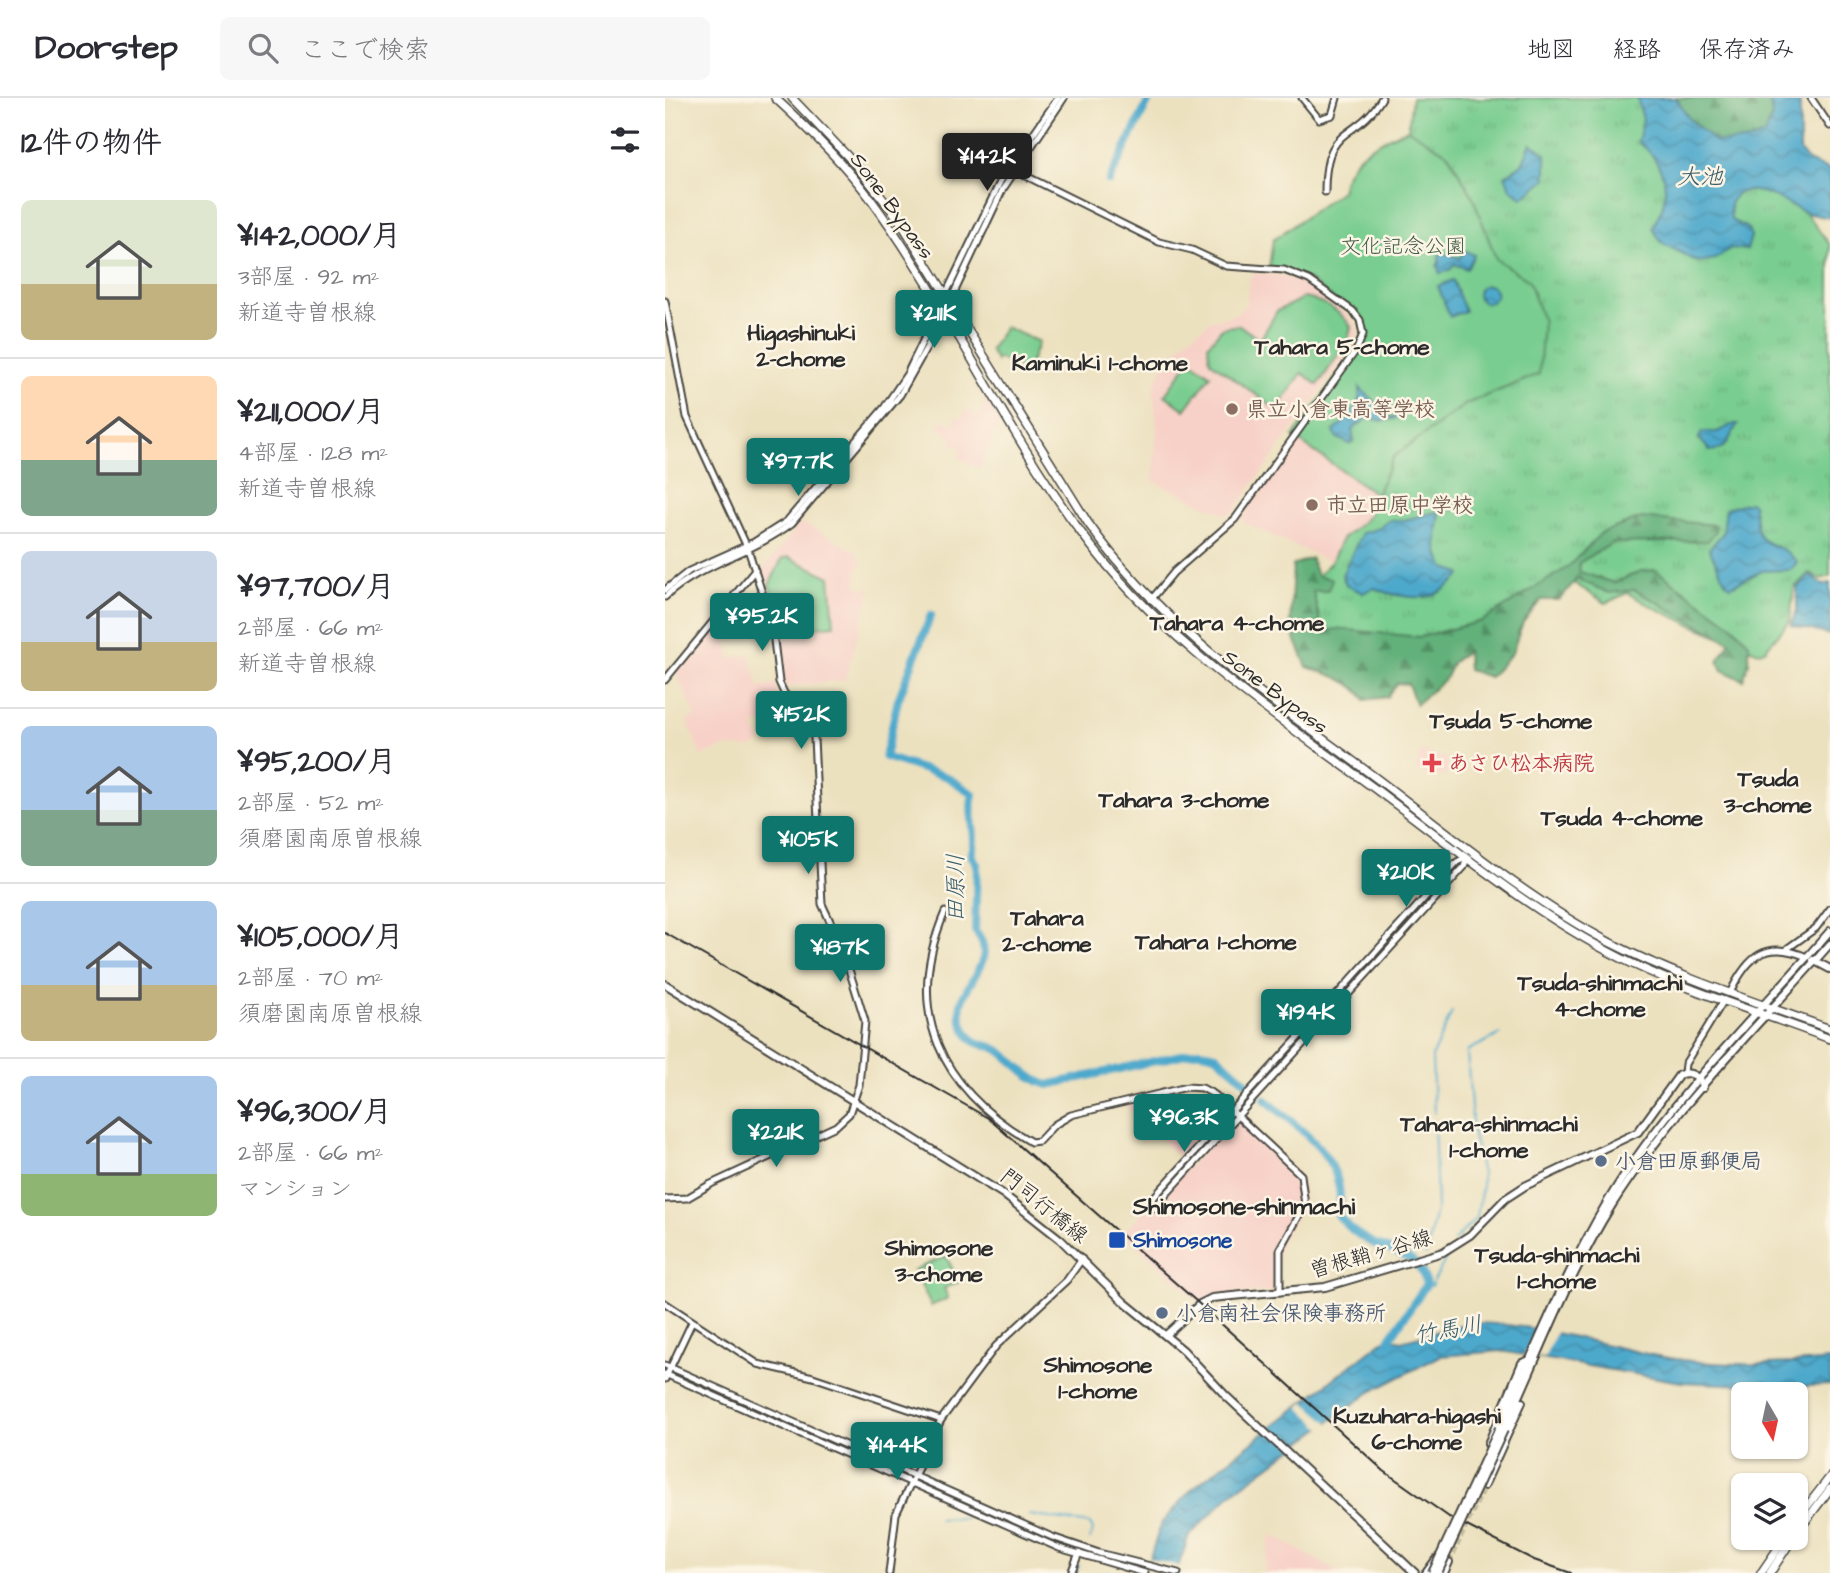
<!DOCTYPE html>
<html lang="ja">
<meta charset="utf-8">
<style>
:root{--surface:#fff;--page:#f7f7f7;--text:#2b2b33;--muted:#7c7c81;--line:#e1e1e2;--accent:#0f766e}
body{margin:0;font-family:"Architects Daughter","Klee One",sans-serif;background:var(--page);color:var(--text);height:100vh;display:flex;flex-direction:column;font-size:26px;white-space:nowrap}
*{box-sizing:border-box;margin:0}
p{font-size:23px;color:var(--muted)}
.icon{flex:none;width:38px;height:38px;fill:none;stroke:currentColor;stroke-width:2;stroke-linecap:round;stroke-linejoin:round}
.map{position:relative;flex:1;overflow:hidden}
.panel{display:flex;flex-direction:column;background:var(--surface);width:665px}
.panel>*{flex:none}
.needle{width:46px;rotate:171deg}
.controls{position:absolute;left:1066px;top:1284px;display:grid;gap:14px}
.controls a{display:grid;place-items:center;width:77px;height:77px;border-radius:10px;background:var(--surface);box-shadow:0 2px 5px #0004;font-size:35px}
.price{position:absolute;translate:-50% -60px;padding:0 16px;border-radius:7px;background:var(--accent);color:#fff;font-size:23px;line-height:46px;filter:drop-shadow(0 2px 4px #0008)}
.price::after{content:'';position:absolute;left:50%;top:42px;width:21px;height:16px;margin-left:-10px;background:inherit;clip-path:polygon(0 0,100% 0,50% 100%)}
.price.on{background:#222;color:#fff}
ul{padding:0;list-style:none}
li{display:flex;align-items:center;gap:21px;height:175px;padding:0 21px}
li+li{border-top:2px solid var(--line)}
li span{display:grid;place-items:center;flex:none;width:196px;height:140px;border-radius:10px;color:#555}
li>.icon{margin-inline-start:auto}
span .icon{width:84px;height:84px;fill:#fffc;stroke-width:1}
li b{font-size:30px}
h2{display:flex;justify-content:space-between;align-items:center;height:84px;padding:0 21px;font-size:30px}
header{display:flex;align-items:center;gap:42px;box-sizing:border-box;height:98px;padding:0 35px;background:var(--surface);border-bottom:2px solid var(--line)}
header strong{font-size:33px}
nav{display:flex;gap:38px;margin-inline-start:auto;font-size:24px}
.search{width:490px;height:63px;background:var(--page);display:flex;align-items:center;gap:18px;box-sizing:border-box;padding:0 24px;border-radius:10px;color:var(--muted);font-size:26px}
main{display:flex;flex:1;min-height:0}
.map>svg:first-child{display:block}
.built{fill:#f7d1c7}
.grass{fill:url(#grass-tufts);stroke:#527c5e;stroke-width:2}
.forest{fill:url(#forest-firs);stroke:#466e52;stroke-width:2}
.green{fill:#79cd90;stroke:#527c5e;stroke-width:2}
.water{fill:url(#water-waves);stroke:#3c6a7c;stroke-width:2}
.pier{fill:#ece1bf}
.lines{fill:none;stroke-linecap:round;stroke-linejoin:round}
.stream{stroke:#4ea9cc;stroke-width:2}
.river{stroke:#4ea9cc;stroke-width:8}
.primary-tunnel{stroke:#c5bda1;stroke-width:6;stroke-dasharray:6 3;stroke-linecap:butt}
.secondary-casing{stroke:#484641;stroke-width:9}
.primary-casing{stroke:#484641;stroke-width:10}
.highway-casing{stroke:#484641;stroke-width:10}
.secondary{stroke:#fff;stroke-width:5}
.primary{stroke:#fff;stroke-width:6}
.highway{stroke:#fff;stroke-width:7}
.rail{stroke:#2b2b2b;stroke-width:2}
.primary-bridge-casing{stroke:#484641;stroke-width:10;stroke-linecap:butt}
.primary-bridge{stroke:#fff;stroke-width:6}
.education-dot{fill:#8d6e63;stroke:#fcf5e5;stroke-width:2.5}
.health-dot{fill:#e0444e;stroke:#fcf5e5;stroke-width:2.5}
.service-dot{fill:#5c6f8a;stroke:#fcf5e5;stroke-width:2.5}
.transit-dot{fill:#1a4fb4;stroke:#fcf5e5;stroke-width:2.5}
.labels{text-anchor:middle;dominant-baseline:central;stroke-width:5;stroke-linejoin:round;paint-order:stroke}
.street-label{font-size:21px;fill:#2b2b2b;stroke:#fcf5e5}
.park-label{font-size:21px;fill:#425c49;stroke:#fcf5e5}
.education-label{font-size:21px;font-weight:bold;fill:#785e54;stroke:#fcf5e5;text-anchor:start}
.health-label{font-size:21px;font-weight:bold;fill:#be3a42;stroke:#fcf5e5;text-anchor:start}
.service-label{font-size:21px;font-weight:bold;fill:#4e5e75;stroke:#fcf5e5;text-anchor:start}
.transit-label{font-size:21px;font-weight:bold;fill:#164399;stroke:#fcf5e5;text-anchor:start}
.water-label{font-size:23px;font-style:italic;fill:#395d6b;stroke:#fcf5e5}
.neighbourhood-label{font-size:23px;font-weight:bold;fill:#2b2b2b;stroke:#fcf5e5}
.quarter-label{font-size:24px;font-weight:bold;fill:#2b2b2b;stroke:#fcf5e5}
</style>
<header>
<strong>Doorstep</strong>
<div class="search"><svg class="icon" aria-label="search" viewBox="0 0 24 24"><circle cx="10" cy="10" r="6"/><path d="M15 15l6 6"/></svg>ここで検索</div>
<nav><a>地図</a><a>経路</a><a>保存済み</a></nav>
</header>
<main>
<section class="panel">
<h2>12件の物件<svg class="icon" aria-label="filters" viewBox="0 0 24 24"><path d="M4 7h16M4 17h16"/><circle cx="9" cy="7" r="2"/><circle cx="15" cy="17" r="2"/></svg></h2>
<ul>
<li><span style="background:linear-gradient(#dfe7d0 60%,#c2b280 0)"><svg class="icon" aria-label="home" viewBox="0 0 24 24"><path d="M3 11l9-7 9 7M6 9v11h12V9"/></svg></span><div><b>¥142,000/月</b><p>3部屋 · 92 m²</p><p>新道寺曽根線</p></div></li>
<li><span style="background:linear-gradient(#ffd9b3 60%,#7fa58c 0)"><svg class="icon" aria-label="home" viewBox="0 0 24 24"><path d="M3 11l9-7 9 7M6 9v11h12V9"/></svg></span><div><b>¥211,000/月</b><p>4部屋 · 128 m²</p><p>新道寺曽根線</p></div></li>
<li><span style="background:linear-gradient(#c9d6e8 65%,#c2b280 0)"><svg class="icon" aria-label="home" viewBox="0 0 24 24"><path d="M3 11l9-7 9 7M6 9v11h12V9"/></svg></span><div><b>¥97,700/月</b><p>2部屋 · 66 m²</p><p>新道寺曽根線</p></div></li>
<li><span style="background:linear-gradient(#a9c7e8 60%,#7fa58c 0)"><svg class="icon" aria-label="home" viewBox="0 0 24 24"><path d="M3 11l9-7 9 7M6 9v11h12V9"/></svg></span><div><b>¥95,200/月</b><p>2部屋 · 52 m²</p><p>須磨園南原曽根線</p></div></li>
<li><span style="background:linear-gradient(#a9c7e8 60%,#c2b280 0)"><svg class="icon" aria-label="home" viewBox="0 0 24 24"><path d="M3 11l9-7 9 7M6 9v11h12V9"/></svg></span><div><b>¥105,000/月</b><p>2部屋 · 70 m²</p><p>須磨園南原曽根線</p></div></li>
<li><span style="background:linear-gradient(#a9c7e8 70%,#8fb573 0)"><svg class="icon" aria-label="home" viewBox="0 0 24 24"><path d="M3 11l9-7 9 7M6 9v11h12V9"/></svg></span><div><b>¥96,300/月</b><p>2部屋 · 66 m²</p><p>マンション</p></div></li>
</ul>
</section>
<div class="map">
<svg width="1165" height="1475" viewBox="0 0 1165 1475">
<defs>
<pattern id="grass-tufts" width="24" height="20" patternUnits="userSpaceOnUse" patternTransform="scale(1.75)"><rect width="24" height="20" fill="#79cd90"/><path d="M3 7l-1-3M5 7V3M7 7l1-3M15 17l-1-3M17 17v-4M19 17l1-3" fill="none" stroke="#69b07c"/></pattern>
<pattern id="forest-firs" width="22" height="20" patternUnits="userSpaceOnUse" patternTransform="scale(1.75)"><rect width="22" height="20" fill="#62b07a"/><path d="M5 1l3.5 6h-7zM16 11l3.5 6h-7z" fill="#518f64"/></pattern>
<pattern id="water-waves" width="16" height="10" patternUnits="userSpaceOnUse" patternTransform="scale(1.75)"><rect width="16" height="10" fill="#4ea9cc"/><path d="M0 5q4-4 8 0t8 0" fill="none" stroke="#418aa6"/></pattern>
</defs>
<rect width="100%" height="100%" fill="#fcf5e5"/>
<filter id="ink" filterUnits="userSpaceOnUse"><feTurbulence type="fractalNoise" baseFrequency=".0143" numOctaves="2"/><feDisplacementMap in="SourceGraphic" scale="14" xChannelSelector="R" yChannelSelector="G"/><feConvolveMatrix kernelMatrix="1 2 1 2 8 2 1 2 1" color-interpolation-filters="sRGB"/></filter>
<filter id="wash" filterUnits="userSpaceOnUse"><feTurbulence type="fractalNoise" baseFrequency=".00686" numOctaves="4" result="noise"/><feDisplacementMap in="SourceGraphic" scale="28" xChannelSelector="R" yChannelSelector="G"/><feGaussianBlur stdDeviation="1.57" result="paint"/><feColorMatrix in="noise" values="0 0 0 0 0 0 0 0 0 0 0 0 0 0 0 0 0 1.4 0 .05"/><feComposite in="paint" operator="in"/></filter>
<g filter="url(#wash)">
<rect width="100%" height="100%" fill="#ece1bf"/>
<g class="built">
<polygon points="588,175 614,177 644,188 684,217 693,232 689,247 568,414 560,416 488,383 492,329 488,291 498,267 525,239 547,222 572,216 581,207 585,178"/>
<polygon points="321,300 335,324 314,371 293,359 297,351 286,345 288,341 282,339 283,335 273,330 277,322 288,326 291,318 296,321 301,312 313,318"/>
<polygon points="633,343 711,396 711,402 703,419 677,441 666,464 579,425 577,419"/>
<polygon points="136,424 191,453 196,465 191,474 193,489 206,491 180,582 120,588 112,530 97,473"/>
<polygon points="55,516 66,561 84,556 94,589 111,586 114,618 89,628 96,645 86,650 60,649 36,658 22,622 31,618 10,573"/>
<polygon points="756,653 783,661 781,668 786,670 785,674 774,679 751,672"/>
<polygon points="524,991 548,998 555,1005 555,1013 513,1058 458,1006"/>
<polygon points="572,1021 633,1078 638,1089 637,1110 616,1142 612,1159 613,1193 552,1196 535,1204 457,1135"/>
<polygon points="606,1436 675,1475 598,1475"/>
</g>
<path class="grass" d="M747,0H1096L1102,63L1165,147V478L1155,481L1144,475L1129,490L1125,523L1100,552L1094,554C1048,536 1004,519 962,495L941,505L899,479L819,533L729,549L656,536L638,492L666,464L677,441L703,419L728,359L801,306L874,276L864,183L831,161L807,97L783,56L743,31Z"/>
<g class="forest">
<polygon points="1006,0 1111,0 1112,18 1099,43 1041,53"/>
<path d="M976,420L1050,427L1051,433L1043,443L948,445L914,465L915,474L949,485L976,473L991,472L1067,527L1084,545V564L1078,582L1057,572L1053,563L1065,544L970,492L944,495L912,481L894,502H876L858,524L847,555L825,579L803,572L802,553L788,564L780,581L751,606L743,586L732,585L722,599L700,602C690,583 662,575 642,569L625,529L628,467L646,460L652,478L667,481L663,493H648L657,533L673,531L755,539L817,523L903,469L936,435Z"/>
</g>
<g class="green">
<path d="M743,31L783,56L807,97L831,161L864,183L878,224L874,276L801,306L728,359L711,396L628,339L695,246L698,236L695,222L644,182L604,170L608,142L676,93C683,57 711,44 743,31Z"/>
<path d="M638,200C657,202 676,213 686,229L683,242L653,287L637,275L612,312L545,263L543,247L557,230L574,227L595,242L612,213Z"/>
<polygon points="340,229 374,244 362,273 333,260 331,263 325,252"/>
<polygon points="525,262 546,277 520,312 500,297"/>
<polygon points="123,459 165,479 169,527 117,532 104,487 117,461"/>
<polygon points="281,1158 294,1184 279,1190 283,1200 266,1208 249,1172"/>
</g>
<g class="water">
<path d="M972,0H1011L1025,22L1051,44L1085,43L1100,36L1107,18L1105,0H1135V53L1143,63L1165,72V120C1156,118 1146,117 1138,113C1117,104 1093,85 1071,96L1065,106L1066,122L1082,130L1086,138L1082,152L1066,150L1050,161L1033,164L997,145L988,131C990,123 994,117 997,110C1006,84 993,58 973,44L978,21Z"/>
<polygon points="866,45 881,56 881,81 857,100 846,91 840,78 857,66"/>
<polygon points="799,152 809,157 802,171 789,166 786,171 775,176 772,167 774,166 774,157 780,155 795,160"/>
<polygon points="788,182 800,213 785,219 773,188"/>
<circle cx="822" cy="196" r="9"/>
<path d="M695,290L716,310L717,317L732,320L717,323L704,319L687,332L689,343L684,346L671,339L669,333C680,323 698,306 695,290Z"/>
<path d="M1069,326H1073C1063,340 1065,351 1045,353L1034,340L1037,334H1052Z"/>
<path d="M1085,404L1089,407C1088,413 1091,417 1091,423C1093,454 1114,440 1132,464L1126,472L1097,473L1066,488L1061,485L1044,451L1058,435L1061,410Z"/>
<path d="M771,414L775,416C772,436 768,451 780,470L796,475L795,479C788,484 780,492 771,496C754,503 725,497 709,490L698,495L681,487L677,477L697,435L712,431L725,422H739Z"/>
<polygon points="1145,477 1158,487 1165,485 1165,537 1126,527 1132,512 1132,490"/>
<path d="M804,1225C872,1224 938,1249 1004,1260C1058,1269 1111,1267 1165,1262V1287L1124,1289L1016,1284L836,1253L775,1258L705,1294L567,1395L524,1438L511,1475H480L496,1426L527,1391L716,1244L725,1240L736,1243Z"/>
</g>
<g class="pier">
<polygon points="872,1229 892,1233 879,1260 859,1258"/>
<polygon points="640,1304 667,1327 660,1333 634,1309"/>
<polygon points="480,1460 514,1468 513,1475 477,1475"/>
</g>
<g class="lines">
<g class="stream">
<polyline points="731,319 738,317"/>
<polyline points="769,1015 767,958 787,914"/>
<polyline points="789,1143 812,1119 817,1088 817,1076 808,1037 802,953 836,936"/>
<polyline points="761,1157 772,1108 769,1023"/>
<polyline points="761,1187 766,1188 784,1155"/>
<polyline points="364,1417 425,1426 428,1432 425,1441"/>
<polyline points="273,1421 300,1420"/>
<polyline points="411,1475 414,1467"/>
</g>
<g class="river">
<polyline points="444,83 485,0"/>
<path d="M266,517L233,602L220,659L282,679L308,696C302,717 314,736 306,757L312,766L310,833C341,869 278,891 300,931C302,935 307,942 310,944C318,948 328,947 335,953C351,964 364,982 383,987L534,953L551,957L582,985"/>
<path d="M600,1001C636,1033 686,1063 673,1117C681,1127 691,1136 702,1142C724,1155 757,1156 761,1187L725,1240L722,1249"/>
</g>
</g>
</g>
<g filter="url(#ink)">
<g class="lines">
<polyline class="primary-tunnel" points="784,1464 819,1388"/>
<defs>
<g id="secondary">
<polyline points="637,0 654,21 667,17 672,0"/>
<polyline points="1146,0 1165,28"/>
<polyline points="349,72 494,144 527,152 561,168 619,172 644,182 688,213 695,222 698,236 692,251 570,421 509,474 486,502"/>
<path d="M660,94C660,24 690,45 717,0"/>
<polyline points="0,203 22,319 83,451 107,526 114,584 119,595 145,624 149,640 157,806 177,849 200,923 194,987 184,1016 171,1028 46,1086 22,1100 0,1101"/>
<polyline points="0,492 24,473 89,444 122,423 219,310 242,276 336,82 393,0"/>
<path d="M0,499C37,465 88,455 127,425L235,297L272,231L338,91L399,0"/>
<polyline points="0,582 90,472"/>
<path d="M280,814C237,914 276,991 366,1044L374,1043L389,1027L406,1017L522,989L537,990L550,997L636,1077L640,1107L615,1152V1194"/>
<polyline points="1123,850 1151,830 1165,811"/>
<path d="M1065,895C1083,858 1101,841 1142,859"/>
<polyline points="1019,975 1020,966 1059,902"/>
<polyline points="480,1109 792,764 802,759"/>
<polyline points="488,1111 799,769 802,759"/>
<polyline points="0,1205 93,1266 148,1279 276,1322"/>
<polyline points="0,1267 387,1439 434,1455 513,1475"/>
<polyline points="0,1276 394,1450 480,1475"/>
<polyline points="0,1281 27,1224"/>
<polyline points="224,1475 231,1416 276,1322 331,1248 402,1182 417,1161"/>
<polyline points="406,1475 414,1455"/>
</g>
<g id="primary">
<polyline points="1148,862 1165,871"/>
<polyline points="0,886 338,1096 395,1141 459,1204 518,1252 561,1298 750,1475"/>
<path d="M501,1237L535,1206L547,1200L660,1189L778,1154L805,1137L840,1101L860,1088L973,1034L1014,977C1026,972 1035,979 1038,990"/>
<path d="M834,1330C873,1246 906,1159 956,1082C1012,995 1097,911 1165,833"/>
<path d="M839,1332C874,1258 903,1177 947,1107C1007,1012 1091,930 1165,846"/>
<polyline points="823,1346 857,1265 865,1262"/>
<polyline points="819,1388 857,1304"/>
<polyline points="761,1475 772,1460"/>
<polyline points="779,1475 784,1464"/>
</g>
<g id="highway">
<path d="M110,0C144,31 177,63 205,100C283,206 337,327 415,433C496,544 612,618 721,699C800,758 879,824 968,866C1031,896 1100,916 1165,941"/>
<path d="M127,0L190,66L233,120L423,425C500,534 610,604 715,683C788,738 862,801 944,844C1014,880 1091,904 1165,931"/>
<polyline points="1130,1424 1165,1379"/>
<polyline points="1130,1437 1165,1391"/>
<polyline points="1096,1475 1120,1440"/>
<polyline points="1105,1475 1128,1440"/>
</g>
</defs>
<use href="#secondary" class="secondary-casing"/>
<use href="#primary" class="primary-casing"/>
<use href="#highway" class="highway-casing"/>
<use href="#secondary" class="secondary"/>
<use href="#primary" class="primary"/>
<use href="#highway" class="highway"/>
<polyline class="rail" points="0,835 323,1020 531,1203 719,1373 784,1419 869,1462 906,1475"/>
<defs>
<g id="primary-bridge">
<polyline points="767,1475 834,1330"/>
<polyline points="773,1475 839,1332"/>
</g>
</defs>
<use href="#primary-bridge" class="primary-bridge-casing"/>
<use href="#primary-bridge" class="primary-bridge"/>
</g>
</g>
<g class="education-dot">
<circle cx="567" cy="311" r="7"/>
<circle cx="647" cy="407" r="7"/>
</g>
<path class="health-dot" d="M763.5 654.5h7v7h7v7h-7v7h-7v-7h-7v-7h7z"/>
<g class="service-dot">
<circle cx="936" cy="1063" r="7"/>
<circle cx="497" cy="1215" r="7"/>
</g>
<rect class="transit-dot" x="443" y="1133" width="18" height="18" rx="3.5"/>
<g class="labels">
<g class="street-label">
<text transform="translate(227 108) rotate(54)">Sone Bypass</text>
<text transform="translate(610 594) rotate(37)">Sone Bypass</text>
<text transform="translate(379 1108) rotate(39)">門司行橋線</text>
<text transform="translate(706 1156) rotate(-16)">曽根鞘ヶ谷線</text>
</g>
<g class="park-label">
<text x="738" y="148">文化記念公園</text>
</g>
<g class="education-label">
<text x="581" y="311">県立小倉東高等学校</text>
<text x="661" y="407">市立田原中学校</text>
</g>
<g class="health-label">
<text x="783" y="665">あさひ松本病院</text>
</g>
<g class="service-label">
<text x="950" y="1063">小倉田原郵便局</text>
<text x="511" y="1215">小倉南社会保険事務所</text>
</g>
<g class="transit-label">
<text x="468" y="1142">Shimosone</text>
</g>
<g class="water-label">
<text x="1035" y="79">大池</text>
<text transform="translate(291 790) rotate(-90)">田原川</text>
<text transform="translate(783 1232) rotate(-10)">竹馬川</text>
</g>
<g class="neighbourhood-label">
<text x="136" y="235">Higashinuki<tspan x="136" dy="26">2-chome</tspan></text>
<text x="677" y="249">Tahara 5-chome</text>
<text x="435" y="265">Kaminuki 1-chome</text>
<text x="572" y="525">Tahara 4-chome</text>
<text x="846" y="623">Tsuda 5-chome</text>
<text x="1103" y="681">Tsuda<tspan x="1103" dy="26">3-chome</tspan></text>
<text x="519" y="702">Tahara 3-chome</text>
<text x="957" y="720">Tsuda 4-chome</text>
<text x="382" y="820">Tahara<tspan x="382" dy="26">2-chome</tspan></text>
<text x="551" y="844">Tahara 1-chome</text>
<text x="935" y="885">Tsuda-shinmachi<tspan x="935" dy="26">4-chome</tspan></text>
<text x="824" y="1026">Tahara-shinmachi<tspan x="824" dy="26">1-chome</tspan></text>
<text x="274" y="1150">Shimosone<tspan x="274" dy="26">3-chome</tspan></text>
<text x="892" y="1157">Tsuda-shinmachi<tspan x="892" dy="26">1-chome</tspan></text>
<text x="433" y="1267">Shimosone<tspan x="433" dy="26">1-chome</tspan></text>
<text x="752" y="1318">Kuzuhara-higashi<tspan x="752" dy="26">6-chome</tspan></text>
</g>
<g class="quarter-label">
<text x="579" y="1109">Shimosone-shinmachi</text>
</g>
</g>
</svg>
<div class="controls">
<a><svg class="needle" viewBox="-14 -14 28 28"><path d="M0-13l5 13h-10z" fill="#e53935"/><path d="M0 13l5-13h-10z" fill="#7c7c81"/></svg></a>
<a><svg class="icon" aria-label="layers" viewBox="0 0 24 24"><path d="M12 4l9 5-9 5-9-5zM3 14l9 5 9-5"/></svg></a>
</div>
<b class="price on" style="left:322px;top:95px">¥142K</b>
<b class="price" style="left:269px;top:252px">¥211K</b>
<b class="price" style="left:133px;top:400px">¥97.7K</b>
<b class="price" style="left:97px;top:555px">¥95.2K</b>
<b class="price" style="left:136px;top:653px">¥152K</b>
<b class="price" style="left:143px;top:778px">¥105K</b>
<b class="price" style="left:741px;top:811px">¥210K</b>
<b class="price" style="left:175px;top:886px">¥187K</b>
<b class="price" style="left:641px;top:951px">¥194K</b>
<b class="price" style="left:519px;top:1056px">¥96.3K</b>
<b class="price" style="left:111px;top:1071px">¥221K</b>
<b class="price" style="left:232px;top:1384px">¥144K</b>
</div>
</main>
